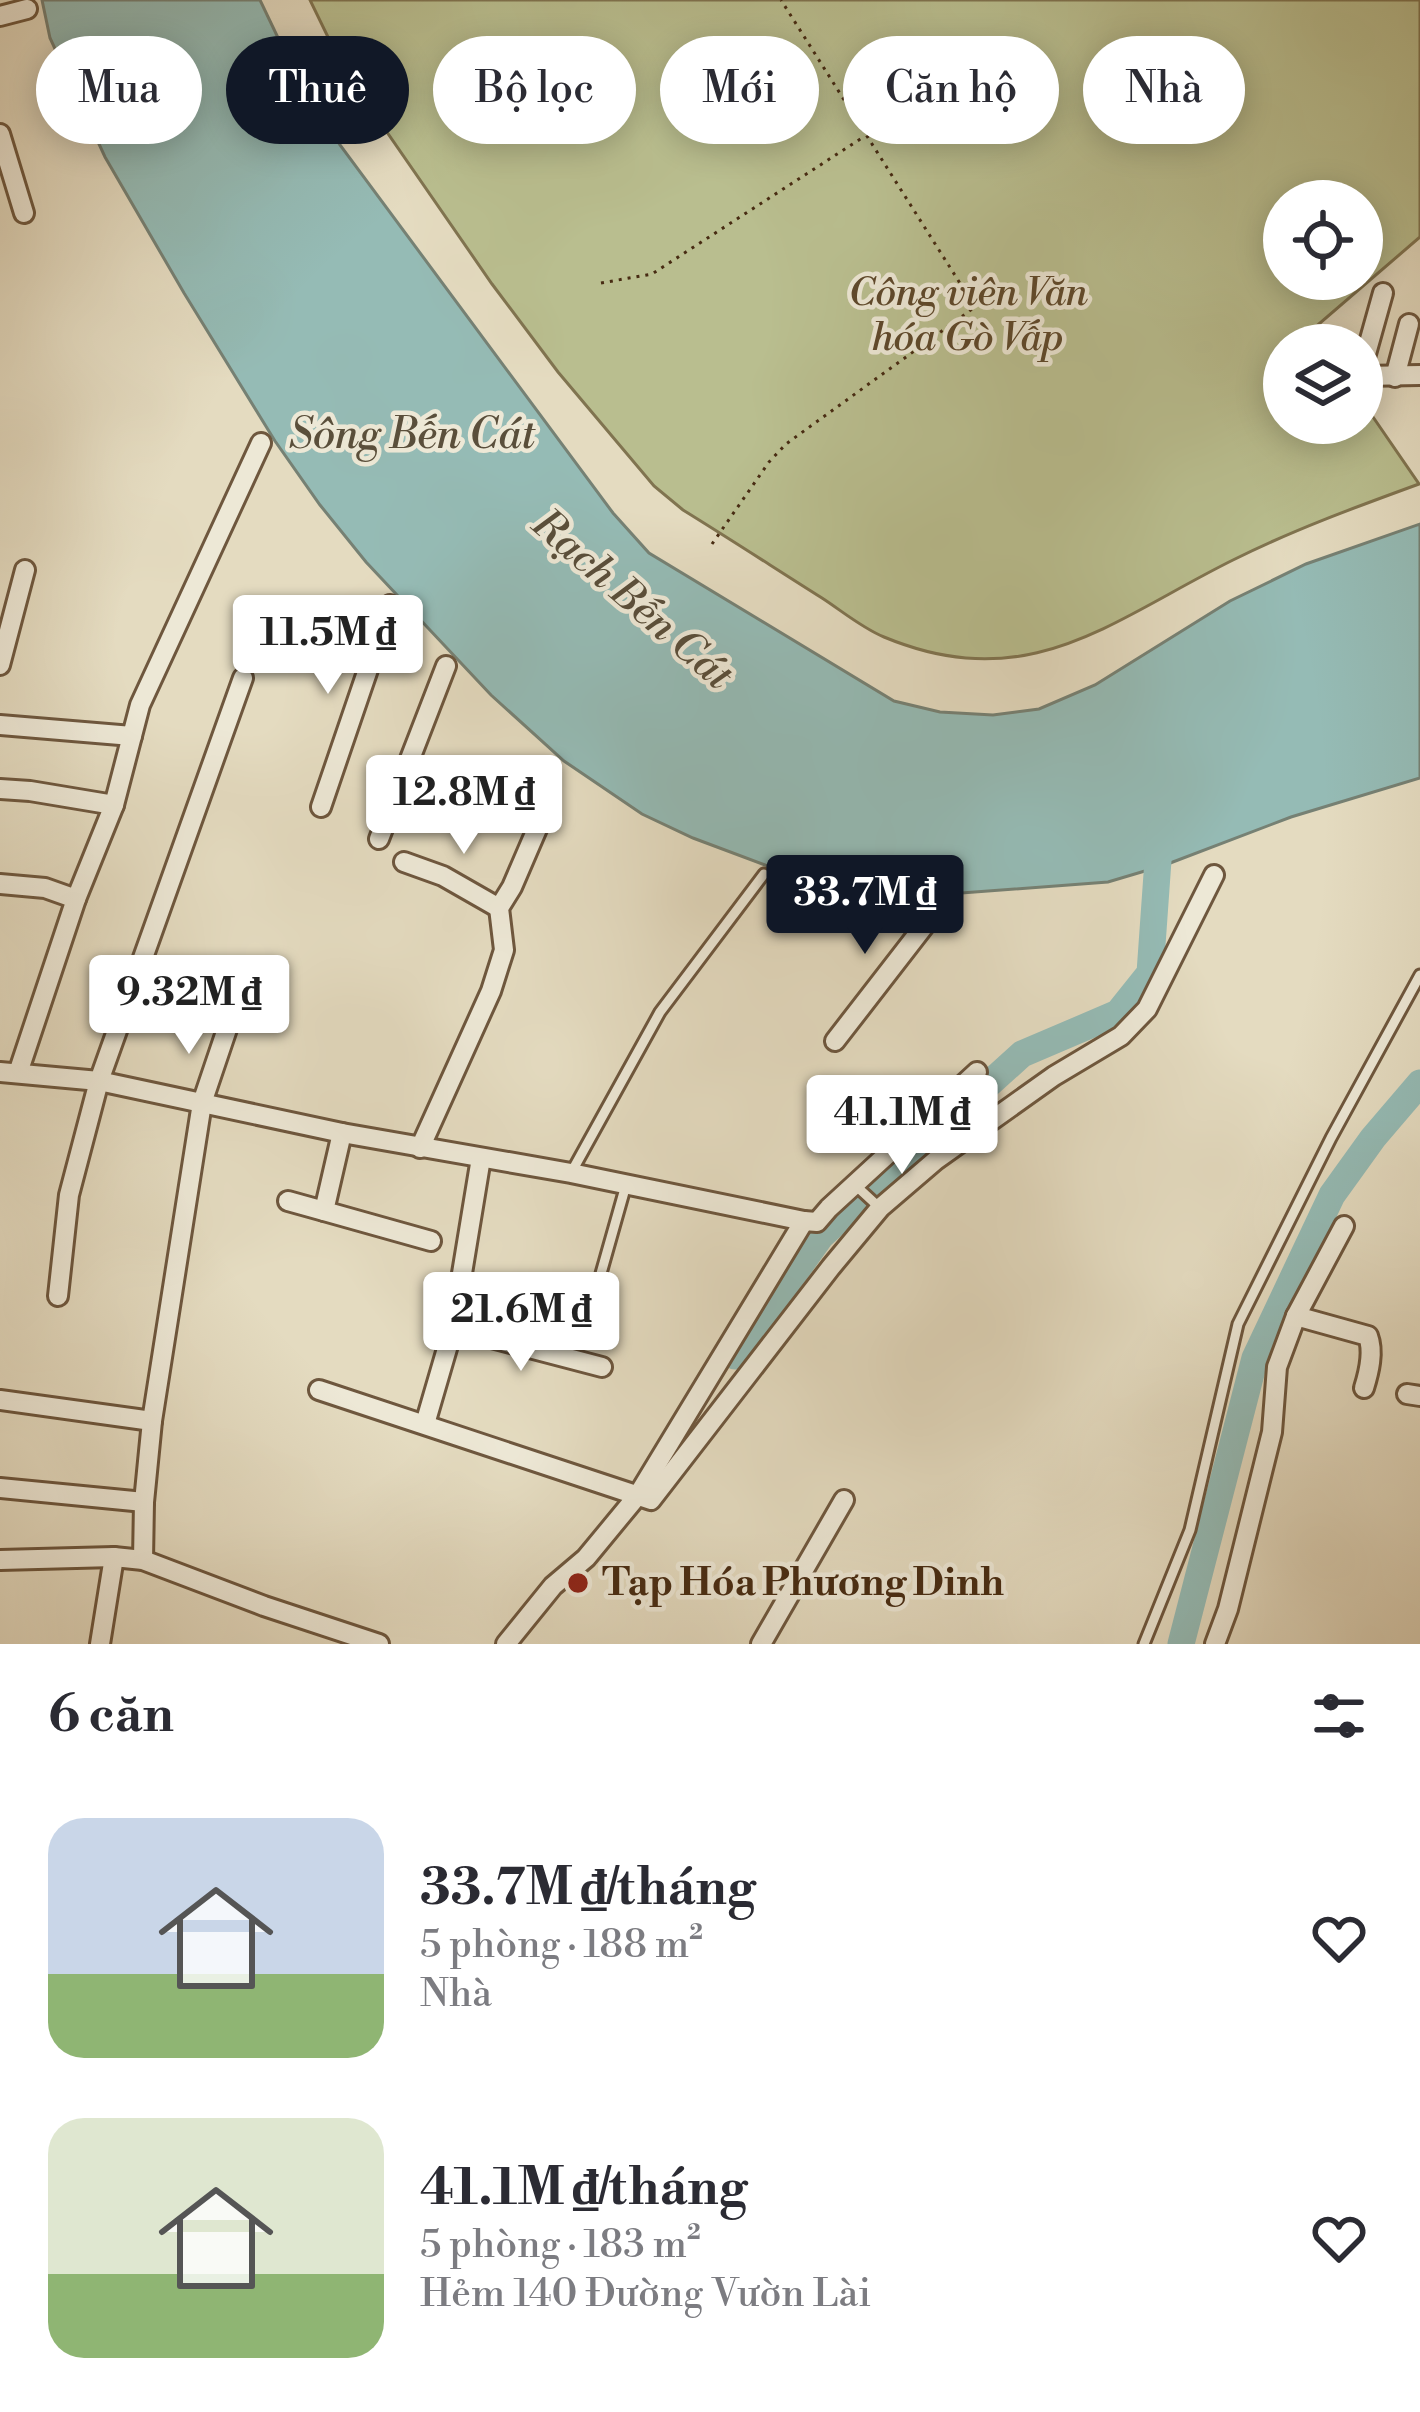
<!DOCTYPE html>
<html lang="vi">
<meta charset="utf-8">
<style>
:root{--surface:#fff;--page:#f7f7f7;--text:#2b2b33;--muted:#7c7c81;--accent:#111827}
body{margin:0;font-family:"Libre Bodoni",serif;background:var(--page);color:var(--text);height:100vh;display:flex;flex-direction:column;font-size:45px;white-space:nowrap}
*{box-sizing:border-box;margin:0}
p{font-size:39px;color:var(--muted)}
.icon{flex:none;width:66px;height:66px;fill:none;stroke:currentColor;stroke-width:2;stroke-linecap:round;stroke-linejoin:round}
.map{position:relative;height:1644px;overflow:hidden}
.sheet{display:flex;flex-direction:column;background:var(--surface);flex:1}
.sheet>*{flex:none}
.hud{position:absolute;left:36px;top:36px;width:1350px;height:108px;display:flex;gap:24px}
.controls{position:absolute;left:1263px;top:180px;display:grid;gap:24px}
.controls a{display:grid;place-items:center;width:120px;height:120px;border-radius:50%;background:var(--surface);box-shadow:0 6px 30px #0003;font-size:60px}
.price{position:absolute;translate:-50% -102px;padding:0 27px;border-radius:12px;background:#fff;color:#222;font-size:39px;line-height:78px;filter:drop-shadow(0 3px 6px #0008)}
.price::after{content:'';position:absolute;left:50%;top:72px;width:36px;height:27px;margin-left:-18px;background:inherit;clip-path:polygon(0 0,100% 0,50% 100%)}
.price.current{background:var(--accent);color:#fff}
ul{padding:0;list-style:none}
li{display:flex;align-items:center;gap:36px;height:300px;padding:0 48px}
li span{display:grid;place-items:center;flex:none;width:336px;height:240px;border-radius:36px;color:#555}
li>.icon{margin-inline-start:auto}
span .icon{width:144px;height:144px;fill:#fffc;stroke-width:1}
li b{font-size:51px}
h2{display:flex;justify-content:space-between;align-items:center;height:144px;padding:0 48px;font-size:51px}
.tag{padding:0 42px;border-radius:54px;background:var(--surface);box-shadow:0 6px 30px #0003;font-size:42px;line-height:108px}
.tag.current{background:var(--accent);color:#fff}
.map>svg:first-child{display:block}
.green{fill:#b9be8f;stroke:#807450;stroke-width:3;fill-rule:evenodd}
.water{fill:#95bbb5;stroke:#768174;stroke-width:3}
.lines{fill:none;stroke-linecap:round;stroke-linejoin:round}
.river{stroke:#95bbb5;stroke-width:27}
.service-casing{stroke:#6e573e;stroke-width:15}
.minor-casing{stroke:#6e573e;stroke-width:24}
.path{stroke:#472b12;stroke-width:3;stroke-dasharray:3 6;stroke-linecap:butt}
.service{stroke:#ede8d6;stroke-width:9}
.minor{stroke:#ede8d6;stroke-width:18}
.poi-dot{fill:#8f2418;stroke:#ede8d6;stroke-width:4.5}
.labels{text-anchor:middle;dominant-baseline:central;stroke-width:9;stroke-linejoin:round;paint-order:stroke}
.park-label{font-size:39px;font-style:italic;fill:#5e482b;stroke:#ede8d6}
.poi-label{font-size:39px;font-weight:bold;fill:#472b12;stroke:#ede8d6;text-anchor:start}
.water-label{font-size:42px;font-style:italic;fill:#5a4f3b;stroke:#ede8d6}
</style>
<div class="map">
<svg width="1420" height="1644" viewBox="0 0 1420 1644">
<rect width="100%" height="100%" fill="#e4dbc0"/>
<filter id="stains"><feTurbulence type="fractalNoise" baseFrequency=".00167" numOctaves="4"/><feColorMatrix values="0 0 0 0 .2 0 0 0 0 .09 0 0 0 0 .02 0 0 0 .5 -.17"/></filter>
<radialGradient id="worn" r=".72"><stop offset=".6" stop-color="#630" stop-opacity="0"/><stop offset="1" stop-color="#630" stop-opacity=".3"/></radialGradient>
<path class="green" d="M310,0H1420V237L1313,329L1324,345H1284V423H1362V401L1419,484C1356,507 1293,530 1233,560C1110,621 1029,697 884,637C862,628 842,611 822,598C776,569 730,539 683,510L654,486L558,372L492,284L344,70ZM1284,201H1362V279H1284Z"/>
<polygon class="water" points="42,0 260,0 291,65 340,145 613,513 649,553 894,701 940,712 993,715 1039,709 1095,685 1230,601 1306,564 1420,524 1420,778 1291,817 1165,865 1108,882 948,894 859,886 773,868 693,838 642,814 564,761 491,695 366,562 320,505 275,441 184,293 105,157 50,38"/>
<g class="lines">
<g class="river">
<polyline points="735,1356 821,1236 1022,1054 1118,1013 1150,973 1160,832"/>
<polyline points="1181,1644 1255,1358 1332,1195 1373,1138 1420,1083"/>
</g>
<defs>
<g id="service">
<polyline points="571,1173 660,1012 764,874"/>
<polyline points="854,1184 880,1208"/>
<polyline points="600,1277 626,1185"/>
<polyline points="1144,1644 1190,1530 1238,1324 1331,1138 1420,975"/>
</g>
<g id="minor">
<polyline points="0,16 27,9"/>
<polyline points="0,134 24,213"/>
<polyline points="1362,368 1383,293"/>
<polyline points="1362,376 1420,375"/>
<polyline points="1395,377 1409,324"/>
<polyline points="0,665 25,570"/>
<polyline points="0,725 132,736"/>
<polyline points="0,789 30,791 114,805"/>
<polyline points="321,807 390,605"/>
<polyline points="379,839 446,666"/>
<polyline points="404,862 443,876 499,908"/>
<polyline points="0,884 45,888 76,899"/>
<polyline points="835,1041 938,908"/>
<polyline points="0,1072 99,1081 342,1133 571,1173 804,1221 638,1495 586,1558 553,1586 506,1644"/>
<polyline points="18,1073 76,899 114,805 140,705 261,443"/>
<polyline points="342,1133 324,1211 431,1241"/>
<polyline points="420,1148 491,991 504,950 499,908 512,887 549,801"/>
<polyline points="288,1201 324,1211"/>
<polyline points="804,1221 817,1222 829,1208 977,1072"/>
<polyline points="58,1296 69,1195 99,1081 243,678"/>
<path d="M1296,1316L1368,1336C1374,1352 1369,1372 1364,1388"/>
<polyline points="453,1328 602,1367"/>
<polyline points="319,1390 651,1500 831,1267 880,1208 936,1160 1054,1076 1121,1036 1147,1009 1214,875"/>
<polyline points="1407,1394 1420,1396"/>
<polyline points="0,1400 152,1421"/>
<polyline points="425,1424 453,1328 481,1158"/>
<polyline points="0,1488 144,1502"/>
<polyline points="0,1560 114,1557 143,1560 264,1606 379,1644"/>
<polyline points="143,1560 144,1502 152,1421 202,1103 227,1029"/>
<polyline points="100,1644 114,1557"/>
<polyline points="761,1644 844,1500"/>
<polyline points="1215,1644 1228,1609 1272,1432 1277,1367 1296,1316 1344,1226"/>
</g>
</defs>
<use href="#service" class="service-casing"/>
<use href="#minor" class="minor-casing"/>
<g class="path">
<polyline points="601,283 652,274 865,136"/>
<polyline points="712,544 769,462 786,444 975,307 781,0"/>
</g>
<use href="#service" class="service"/>
<use href="#minor" class="minor"/>
</g>
<circle class="poi-dot" cx="578" cy="1583" r="12"/>
<g class="labels">
<g class="park-label">
<text x="968" y="293">Công viên Văn<tspan x="968" dy="45">hóa Gò Vấp</tspan></text>
</g>
<g class="poi-label">
<text x="602" y="1583">Tạp Hóa Phương Dinh</text>
</g>
<g class="water-label">
<text x="412" y="435">Sông Bến Cát</text>
<text transform="translate(632 600) rotate(41)">Rạch Bến Cát</text>
</g>
</g>
<rect width="100%" height="100%" filter="url(#stains)"/>
<rect width="100%" height="100%" fill="url(#worn)"/>
</svg>
<div class="controls">
<a><svg class="icon" aria-label="locate" viewBox="0 0 24 24"><circle cx="12" cy="12" r="6"/><path d="M12 2v4M12 18v4M2 12h4M18 12h4"/></svg></a>
<a><svg class="icon" aria-label="layers" viewBox="0 0 24 24"><path d="M12 4l9 5-9 5-9-5zM3 14l9 5 9-5"/></svg></a>
</div>
<b class="price" style="left:328px;top:697px">11.5M ₫</b>
<b class="price" style="left:464px;top:857px">12.8M ₫</b>
<b class="price current" style="left:865px;top:957px">33.7M ₫</b>
<b class="price" style="left:189px;top:1057px">9.32M ₫</b>
<b class="price" style="left:902px;top:1177px">41.1M ₫</b>
<b class="price" style="left:521px;top:1374px">21.6M ₫</b>
<div class="hud">
<a class="tag">Mua</a>
<a class="tag current">Thuê</a>
<a class="tag">Bộ lọc</a>
<a class="tag">Mới</a>
<a class="tag">Căn hộ</a>
<a class="tag">Nhà</a>
</div>
</div>
<section class="sheet">
<h2>6 căn<svg class="icon" aria-label="filters" viewBox="0 0 24 24"><path d="M4 7h16M4 17h16"/><circle cx="9" cy="7" r="2"/><circle cx="15" cy="17" r="2"/></svg></h2>
<ul>
<li><span style="background:linear-gradient(#c9d6e8 65%,#8fb573 0)"><svg class="icon" aria-label="home" viewBox="0 0 24 24"><path d="M3 11l9-7 9 7M6 9v11h12V9"/></svg></span><div><b>33.7M ₫/tháng</b><p>5 phòng · 188 m²</p><p>Nhà</p></div><svg class="icon" aria-label="heart" viewBox="0 0 24 24"><path d="M12 20l-8-8c-3-5 5-10 8-4 3-6 11-1 8 4z"/></svg></li>
<li><span style="background:linear-gradient(#dfe7d0 65%,#8fb573 0)"><svg class="icon" aria-label="home" viewBox="0 0 24 24"><path d="M3 11l9-7 9 7M6 9v11h12V9"/></svg></span><div><b>41.1M ₫/tháng</b><p>5 phòng · 183 m²</p><p>Hẻm 140 Đường Vườn Lài</p></div><svg class="icon" aria-label="heart" viewBox="0 0 24 24"><path d="M12 20l-8-8c-3-5 5-10 8-4 3-6 11-1 8 4z"/></svg></li>
</ul>
</section>
